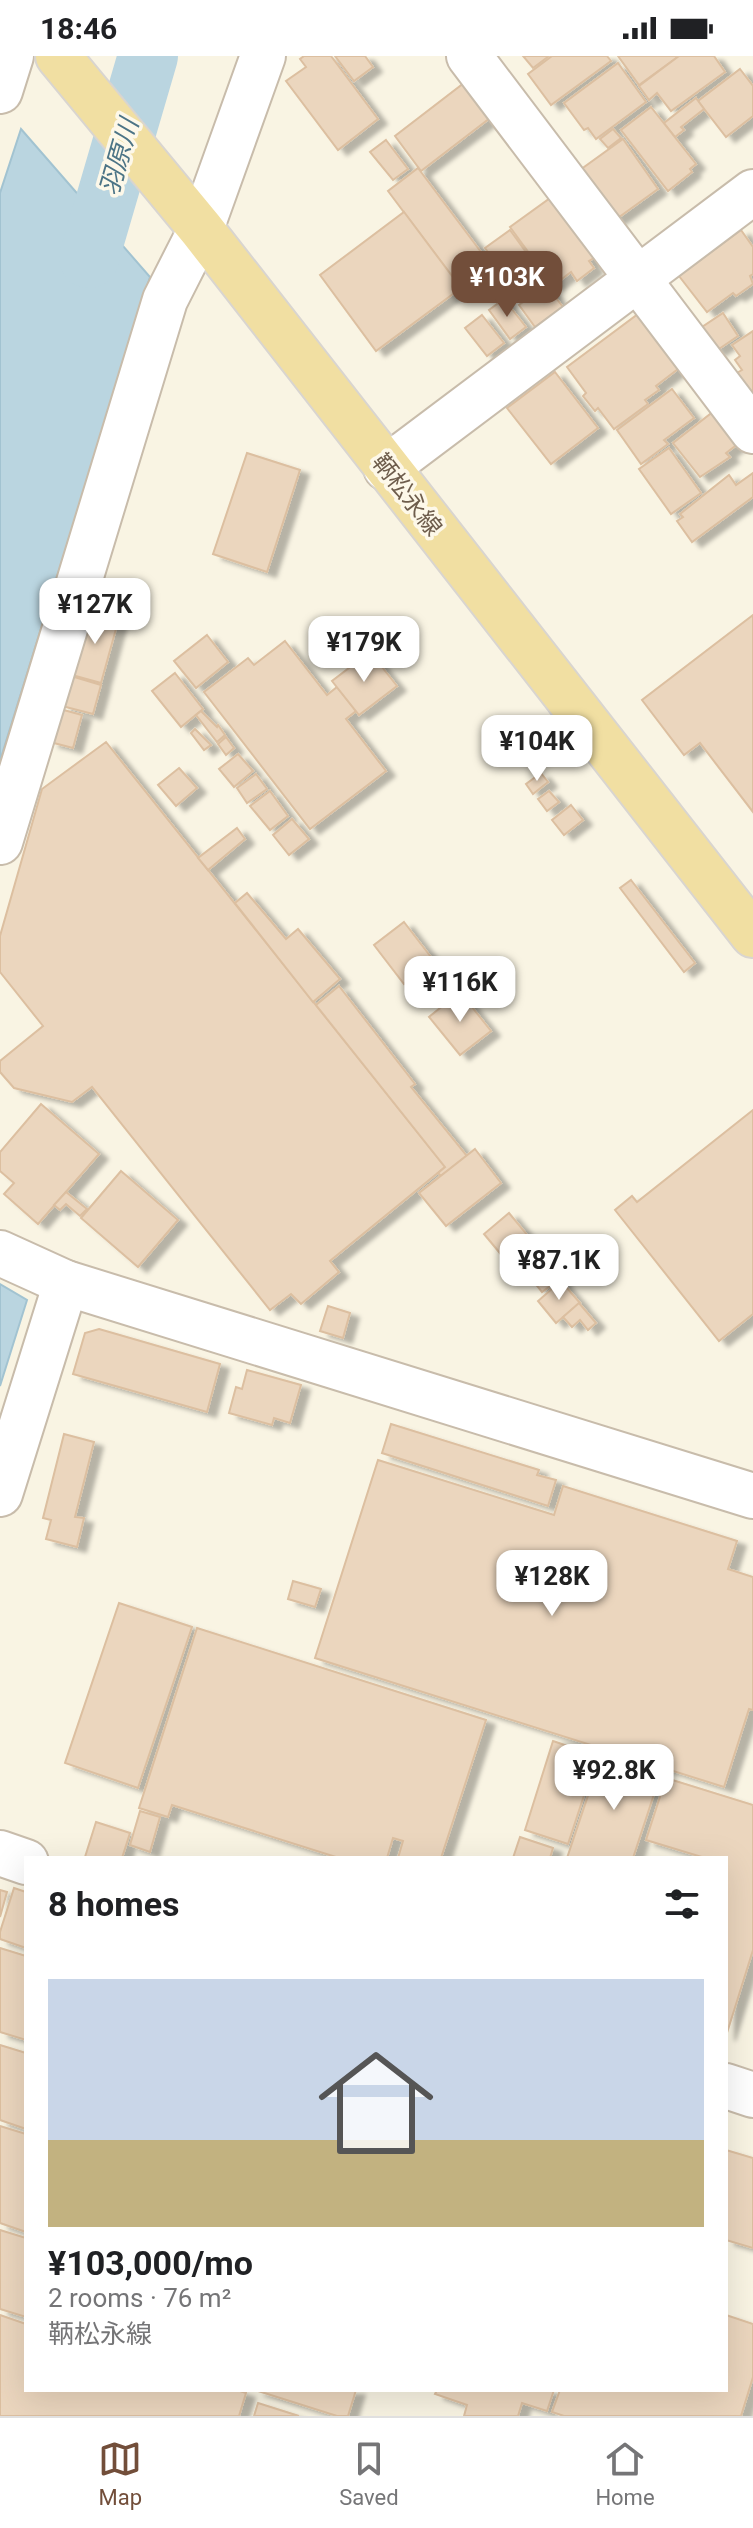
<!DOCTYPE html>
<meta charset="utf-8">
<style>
:root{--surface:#fff;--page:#f6f6f6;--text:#202124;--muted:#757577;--line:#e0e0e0;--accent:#724e3a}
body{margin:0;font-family:Roboto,"Noto Sans JP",sans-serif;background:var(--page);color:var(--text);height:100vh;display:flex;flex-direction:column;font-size:30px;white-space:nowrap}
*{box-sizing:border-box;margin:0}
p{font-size:26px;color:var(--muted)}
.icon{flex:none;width:44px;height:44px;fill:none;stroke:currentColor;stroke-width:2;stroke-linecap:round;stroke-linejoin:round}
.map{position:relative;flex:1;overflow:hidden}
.drawer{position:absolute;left:24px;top:1800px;width:704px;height:536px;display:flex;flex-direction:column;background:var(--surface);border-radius:0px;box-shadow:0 8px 32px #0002}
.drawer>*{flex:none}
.price{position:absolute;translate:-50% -68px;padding:0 18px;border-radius:16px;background:#fff;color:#222;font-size:26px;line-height:52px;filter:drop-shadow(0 2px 4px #0008)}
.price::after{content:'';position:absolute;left:50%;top:48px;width:24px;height:18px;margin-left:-12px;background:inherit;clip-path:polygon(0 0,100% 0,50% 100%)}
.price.on{background:var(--accent);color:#fff}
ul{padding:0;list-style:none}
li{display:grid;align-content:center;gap:16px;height:424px;padding:0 24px}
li+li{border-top:2px solid var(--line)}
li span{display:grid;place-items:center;height:248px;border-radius:0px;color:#555}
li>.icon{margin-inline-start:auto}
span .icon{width:144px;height:144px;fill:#fffc;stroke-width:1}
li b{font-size:34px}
h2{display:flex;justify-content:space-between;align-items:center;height:96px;padding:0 24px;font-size:34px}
.status{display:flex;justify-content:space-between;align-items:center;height:56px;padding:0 40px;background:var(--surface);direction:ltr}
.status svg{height:22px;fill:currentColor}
.dock{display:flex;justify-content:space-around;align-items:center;height:112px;border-top:2px solid var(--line);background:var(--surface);font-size:22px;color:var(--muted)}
.dock a{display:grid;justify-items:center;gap:4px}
.dock .on{color:var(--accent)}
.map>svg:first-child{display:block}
.water{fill:#bad5e0;stroke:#a2c3d1;stroke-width:2}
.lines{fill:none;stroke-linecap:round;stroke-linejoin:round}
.river{stroke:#bad5e0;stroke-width:60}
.building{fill:#ebd6be;stroke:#dcbfa0;stroke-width:2;filter:url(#shadow)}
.minor-casing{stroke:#c8bcab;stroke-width:48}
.major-casing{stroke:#d9d5d0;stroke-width:48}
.minor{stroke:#fff;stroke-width:44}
.major{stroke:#f1dfa2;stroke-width:44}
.labels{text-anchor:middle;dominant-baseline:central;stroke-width:7;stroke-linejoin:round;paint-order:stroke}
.street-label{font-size:24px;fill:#6e5d4c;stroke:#fdf8e9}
.water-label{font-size:26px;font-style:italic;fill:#4c7486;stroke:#fdf8e9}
</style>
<div class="status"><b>18:46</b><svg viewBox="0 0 49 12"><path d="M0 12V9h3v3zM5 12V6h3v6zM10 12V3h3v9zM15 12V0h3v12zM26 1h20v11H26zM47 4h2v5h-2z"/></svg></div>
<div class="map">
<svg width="753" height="2360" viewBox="0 0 753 2360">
<defs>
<filter id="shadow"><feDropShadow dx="9" dy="5" stdDeviation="2" flood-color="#0004"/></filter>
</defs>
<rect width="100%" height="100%" fill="#f9f4e3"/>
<g class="water">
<polygon points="21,73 150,221 0,705 0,137"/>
<polygon points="0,1228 27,1244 0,1330"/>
</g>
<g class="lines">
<polyline class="river" points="89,202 148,0"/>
</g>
<g class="building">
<polygon points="304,0 331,0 378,63 338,94 286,25 306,11 300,3"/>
<polygon points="335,0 365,0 373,11 354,25"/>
<polygon points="523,0 549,0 533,12"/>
<polygon points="552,0 607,0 611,5 551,49 528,18"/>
<polygon points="618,0 679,0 639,29"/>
<polygon points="679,0 714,0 725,16 671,55 657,37 649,44 639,30"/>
<polygon points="618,7 646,46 596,83 588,72 584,74 564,47"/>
<polygon points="740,13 753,30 753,60 726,81 698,45"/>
<polygon points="464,27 490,62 421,115 395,80"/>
<polygon points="696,42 704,53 681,71 684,74 675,81 664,67"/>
<polygon points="651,51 696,108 690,113 692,116 668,135 621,74"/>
<polygon points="613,73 621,82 608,92 600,83"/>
<polygon points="623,83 658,133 615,164 580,114"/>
<polygon points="386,84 408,113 393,124 370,96"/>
<polygon points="418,112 484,200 454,223 388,135"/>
<polygon points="553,140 597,200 589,205 594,212 577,225 571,216 553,230 510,171"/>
<polygon points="404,156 461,232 376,295 320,219"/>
<polygon points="510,174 544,221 519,239 485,192"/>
<polygon points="741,174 753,191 753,218 750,220 753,228 736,240 733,237 707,256 679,220"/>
<polygon points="546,229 563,251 535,271 519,249"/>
<polygon points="504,243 526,271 510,283 489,254"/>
<polygon points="723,257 738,280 716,295 699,273"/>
<polygon points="638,258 678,313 656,330 659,334 645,344 648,348 614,373 598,352 595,355 583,340 586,337 567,311"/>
<polygon points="482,259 504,287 487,300 465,272"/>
<polygon points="753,275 753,344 735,318 742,314 735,304 740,300 732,289"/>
<polygon points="555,316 598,372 551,408 507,352"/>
<polygon points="672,333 694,362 664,384 668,388 641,408 617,374"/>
<polygon points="714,355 739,387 726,397 730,401 700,421 673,387"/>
<polygon points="669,392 701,437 671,458 639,413"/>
<polygon points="247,397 300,414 267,516 213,498"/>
<polygon points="753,417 753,441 692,486 677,465 683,461 680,458 729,419 736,429"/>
<polygon points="89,554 119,562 101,627 72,619"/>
<polygon points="753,559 753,756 700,687 684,699 642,644"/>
<polygon points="207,579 228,606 196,632 174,605"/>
<polygon points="285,585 327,639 337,631 356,655 346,663 386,715 310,773 204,636 248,602 254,609"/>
<polygon points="370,596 397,630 359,659 332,625"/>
<polygon points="175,617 203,653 181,671 152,635"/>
<polygon points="71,620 101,629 93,658 62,650"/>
<polygon points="60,653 82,659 73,692 50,686"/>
<polygon points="201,655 217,671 218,669 225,679 217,686 196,659"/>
<polygon points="195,673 211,689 204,694 191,677"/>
<polygon points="226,681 234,692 226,699 218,688"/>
<polygon points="106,686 445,1111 330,1205 339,1216 301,1248 291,1238 270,1254 92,1031 72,1046 14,1032 0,1016 0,1005 43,970 0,916 0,880 42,733"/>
<polygon points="238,698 253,715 234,731 219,713"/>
<polygon points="179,712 197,732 176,750 158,729"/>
<polygon points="541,717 548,726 533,738 526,728"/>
<polygon points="256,718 267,733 247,747 237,732"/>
<polygon points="270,735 288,760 270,774 250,750"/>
<polygon points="549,735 559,746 547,755 538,743"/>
<polygon points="571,749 583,764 564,779 552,764"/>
<polygon points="292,763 309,783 289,799 273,779"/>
<polygon points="237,772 245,783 208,814 198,802"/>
<polygon points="631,824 695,907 684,916 620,832"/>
<polygon points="247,837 286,883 298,873 340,923 313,946 235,847"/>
<polygon points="404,866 434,905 404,928 374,889"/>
<polygon points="339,930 415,1028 411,1031 467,1100 441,1120 438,1117 445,1111 316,949"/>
<polygon points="460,936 491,975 460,999 429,961"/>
<polygon points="41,1048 99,1098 38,1168 4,1138 14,1127 0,1115 0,1096"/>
<polygon points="753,1054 753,1258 719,1285 615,1154 632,1140 637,1146"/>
<polygon points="475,1093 501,1127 446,1170 419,1137"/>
<polygon points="121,1115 178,1164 138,1211 81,1162"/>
<polygon points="66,1136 87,1153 80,1160 66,1148 60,1154 54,1149"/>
<polygon points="509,1157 529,1181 504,1202 484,1178"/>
<polygon points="531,1184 561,1222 542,1236 512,1198"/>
<polygon points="561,1225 580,1247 556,1267 538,1245"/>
<polygon points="579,1247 596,1267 588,1274 580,1264 572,1271 563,1261"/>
<polygon points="328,1250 350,1257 343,1282 320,1275"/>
<polygon points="99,1273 220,1308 207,1356 73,1318 85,1277"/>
<polygon points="247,1314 301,1329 290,1367 274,1362 272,1369 229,1357 236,1331 242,1333"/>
<polygon points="391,1368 539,1414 537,1419 556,1424 548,1450 382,1397"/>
<polygon points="64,1378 94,1386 75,1461 84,1462 77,1491 46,1483 51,1464 43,1462"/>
<polygon points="378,1404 554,1459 563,1430 737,1485 728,1513 753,1521 753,1654 749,1653 724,1731 315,1602"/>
<polygon points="293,1525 321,1533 315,1551 288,1543"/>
<polygon points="119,1547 192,1571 138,1732 65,1707"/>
<polygon points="197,1572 486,1664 441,1802 398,1802 403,1785 393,1782 387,1802 339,1802 172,1749 168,1761 139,1752"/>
<polygon points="553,1685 597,1700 568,1788 525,1774"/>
<polygon points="601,1701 660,1720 633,1802 567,1802"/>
<polygon points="666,1722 753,1749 753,1894 726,1980 726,1802 705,1802 646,1784"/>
<polygon points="140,1755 160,1761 150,1796 130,1789"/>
<polygon points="96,1766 130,1777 122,1802 85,1801"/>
<polygon points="520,1781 553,1792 550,1802 513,1802"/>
<polygon points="14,1832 26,1836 26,1892 0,1883 0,1876"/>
<polygon points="0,1834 7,1836 0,1861"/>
<polygon points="0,1892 26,1900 26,1984 0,1976"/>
<polygon points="0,1989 26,1997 26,2073 0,2064"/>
<polygon points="0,2070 26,2078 26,2176 0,2167"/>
<polygon points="726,2094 753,2102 753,2192 726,2184"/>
<polygon points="0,2174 26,2182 26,2261 0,2253"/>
<polygon points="0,2259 26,2268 26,2334 237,2334 246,2337 239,2360 0,2360"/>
<polygon points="726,2259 753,2268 753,2321 741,2360 564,2360 552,2356 560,2334 726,2334"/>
<polygon points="255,2334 356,2334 348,2360 337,2360"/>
<polygon points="437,2334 554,2334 547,2355 522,2347 518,2360 464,2360 467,2349 435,2338"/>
<polygon points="258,2347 299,2360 254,2360"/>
</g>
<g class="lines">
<defs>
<g id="minor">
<polyline points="469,0 753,375"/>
<polyline points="0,35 11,0"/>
<polyline points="386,412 753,136"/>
<polyline points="0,786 165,244 201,173 263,0"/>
<polyline points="0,1197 66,1227 753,1440"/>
<polyline points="0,1438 66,1227"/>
<polyline points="0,1797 26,1806"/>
<polyline points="726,2030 753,2039"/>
</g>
<polyline id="major" points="58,0 201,173 753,879"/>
</defs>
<use href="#minor" class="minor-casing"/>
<use href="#major" class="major-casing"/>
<use href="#minor" class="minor"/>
<use href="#major" class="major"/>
</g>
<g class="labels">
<g class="street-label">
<text transform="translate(407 439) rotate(52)">鞆松永線</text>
</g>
<g class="water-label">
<text transform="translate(119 101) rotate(-74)">羽原川</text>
</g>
</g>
</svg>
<b class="price on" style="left:507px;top:263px">¥103K</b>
<b class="price" style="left:95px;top:590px">¥127K</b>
<b class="price" style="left:364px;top:628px">¥179K</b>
<b class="price" style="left:537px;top:727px">¥104K</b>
<b class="price" style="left:460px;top:968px">¥116K</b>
<b class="price" style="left:559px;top:1246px">¥87.1K</b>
<b class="price" style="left:552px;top:1562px">¥128K</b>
<b class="price" style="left:614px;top:1756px">¥92.8K</b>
<section class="drawer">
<h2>8 homes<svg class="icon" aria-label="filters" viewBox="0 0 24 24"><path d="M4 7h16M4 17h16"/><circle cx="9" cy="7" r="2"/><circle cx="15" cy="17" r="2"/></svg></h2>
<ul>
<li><span style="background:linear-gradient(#c9d6e8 65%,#c2b280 0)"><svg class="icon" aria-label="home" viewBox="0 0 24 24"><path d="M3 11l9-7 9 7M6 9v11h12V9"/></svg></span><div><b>¥103,000/mo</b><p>2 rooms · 76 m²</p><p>鞆松永線</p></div></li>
</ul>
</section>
</div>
<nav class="dock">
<a class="on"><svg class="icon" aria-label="map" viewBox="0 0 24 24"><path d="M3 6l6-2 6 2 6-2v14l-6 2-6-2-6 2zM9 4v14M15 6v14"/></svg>Map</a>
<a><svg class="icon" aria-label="saved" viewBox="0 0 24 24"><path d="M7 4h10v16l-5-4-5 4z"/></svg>Saved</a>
<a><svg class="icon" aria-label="home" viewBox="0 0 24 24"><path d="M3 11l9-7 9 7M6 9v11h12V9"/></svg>Home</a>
</nav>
